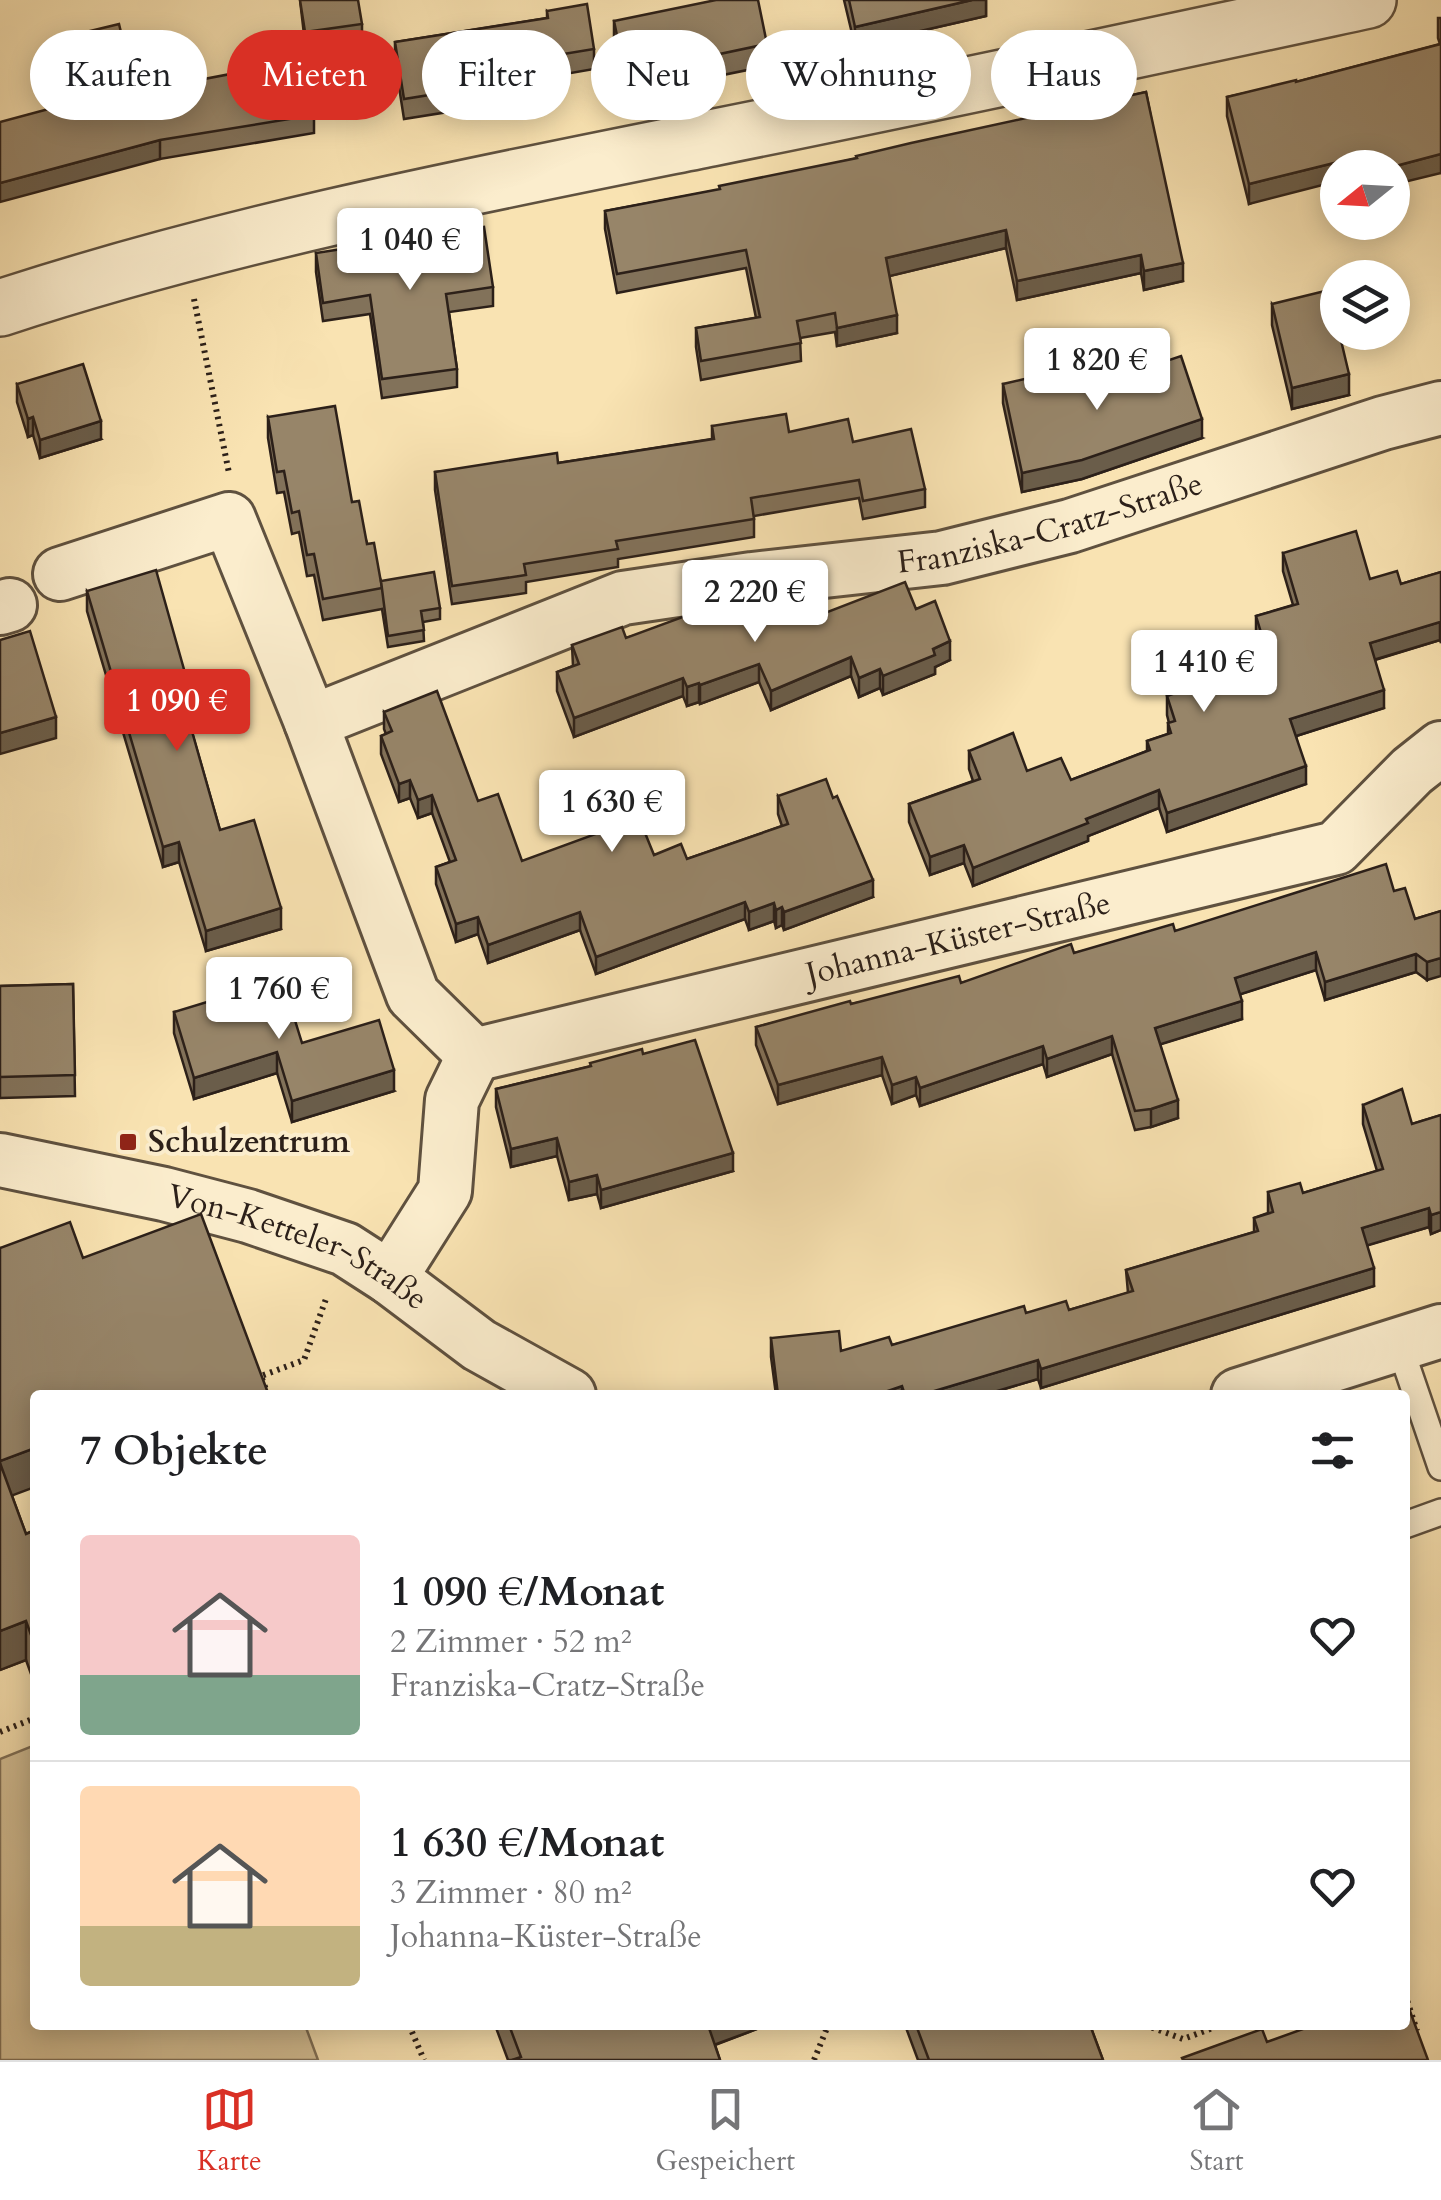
<!DOCTYPE html>
<html lang="de">
<meta charset="utf-8">
<style>
:root{--surface:#fff;--page:#f6f6f6;--text:#202124;--muted:#757577;--line:#e0e0e0;--accent:#d93025}
body{margin:0;font-family:Cardo,serif;background:var(--page);color:var(--text);height:100vh;display:flex;flex-direction:column;font-size:38px;white-space:nowrap}
*{box-sizing:border-box;margin:0}
p{font-size:32px;color:var(--muted)}
.icon{flex:none;width:55px;height:55px;fill:none;stroke:currentColor;stroke-width:2;stroke-linecap:round;stroke-linejoin:round}
.map{position:relative;flex:1;overflow:hidden}
.drawer{position:absolute;left:30px;top:1390px;width:1380px;height:640px;display:flex;flex-direction:column;background:var(--surface);border-radius:10px;box-shadow:0 5px 25px #0003}
.drawer>*{flex:none}
.guide{position:absolute;left:30px;top:30px;width:1382px;height:90px;display:flex;gap:20px}
.needle{width:65px;rotate:252deg}
.buttons{position:absolute;left:1320px;top:150px;display:grid;gap:20px}
.buttons a{display:grid;place-items:center;width:90px;height:90px;border-radius:50%;background:var(--surface);box-shadow:0 5px 25px #0003;font-size:50px}
.price{position:absolute;translate:-50% -85px;padding:0 22px;border-radius:10px;background:#fff;color:#222;font-size:32px;line-height:65px;filter:drop-shadow(0 2px 5px #0008)}
.price::after{content:'';position:absolute;left:50%;top:60px;width:30px;height:22px;margin-left:-15px;background:inherit;clip-path:polygon(0 0,100% 0,50% 100%)}
.price.selected{background:var(--accent);color:#fff}
ul{padding:0;list-style:none}
li{display:flex;align-items:center;gap:30px;height:250px;padding:0 50px}
li+li{border-top:2px solid var(--line)}
li span{display:grid;place-items:center;flex:none;width:280px;height:200px;border-radius:10px;color:#555}
li>.icon{margin-inline-start:auto}
span .icon{width:120px;height:120px;fill:#fffc;stroke-width:1}
li b{font-size:42px}
h2{display:flex;justify-content:space-between;align-items:center;height:120px;padding:0 50px;font-size:42px}
.tag{padding:0 35px;border-radius:45px;background:var(--surface);box-shadow:0 5px 25px #0003;font-size:35px;line-height:90px}
.tag.selected{background:var(--accent);color:#fff}
.tab-bar{display:flex;justify-content:space-around;align-items:center;height:140px;border-top:2px solid var(--line);background:var(--surface);font-size:28px;color:var(--muted)}
.tab-bar a{display:grid;justify-items:center;gap:5px}
.tab-bar .selected{color:var(--accent)}
.map>svg:first-child{display:block}
.green{fill:#d6c298;stroke:#817158;stroke-width:2.5}
.lines{fill:none;stroke-linecap:round;stroke-linejoin:round}
.service-casing{stroke:#5f513f;stroke-width:30}
.minor-casing{stroke:#5f513f;stroke-width:58}
.tertiary-casing{stroke:#5f513f;stroke-width:60}
.path{stroke:#2c2019;stroke-width:6;stroke-dasharray:2.5 5;stroke-linecap:butt}
.service{stroke:#fbedcd;stroke-width:25}
.minor{stroke:#fbedcd;stroke-width:52}
.tertiary{stroke:#fbedcd;stroke-width:55}
.wall{fill:#82725a;stroke:#2c2019;stroke-width:2.5}
.shaded-wall{fill:#6a5d4a;stroke:#2c2019;stroke-width:2.5}
.building{fill:#978569;stroke:#2c2019;stroke-width:2.5}
.poi-dot{fill:#8f2418;stroke:#fbedcd;stroke-width:4}
.labels{text-anchor:middle;dominant-baseline:central;stroke-width:8;stroke-linejoin:round;paint-order:stroke}
.street-label{font-size:32px;fill:#2c2019;stroke:#fbedcd}
.poi-label{font-size:32px;font-weight:bold;fill:#2c2019;stroke:#fbedcd;text-anchor:start}
</style>
<div class="map">
<svg width="1441" height="2060" viewBox="0 0 1441 2060">
<rect width="100%" height="100%" fill="#f9e3b2"/>
<filter id="stains"><feTurbulence type="fractalNoise" baseFrequency=".002" numOctaves="4"/><feColorMatrix values="0 0 0 0 .2 0 0 0 0 .09 0 0 0 0 .02 0 0 0 .5 -.17"/></filter>
<radialGradient id="worn" r=".72"><stop offset=".6" stop-color="#630" stop-opacity="0"/><stop offset="1" stop-color="#630" stop-opacity=".3"/></radialGradient>
<polygon class="green" points="35,1745 35,2025 305,2025 318,2060 0,2060 0,1759"/>
<g class="lines">
<defs>
<g id="service">
<polyline points="1399,1344 1441,1467"/>
<polyline points="1405,1525 1441,1512"/>
</g>
<g id="minor">
<polyline points="60,574 229,519 311,722 413,995 474,1055"/>
<polyline points="0,608 10,605"/>
<path id="s1" d="M311,722L623,598L752,579L942,558L1070,526L1383,423L1441,408"/>
<path id="s2" d="M474,1055L1336,848L1412,771L1441,748"/>
<path id="s3" d="M0,1160L164,1194L248,1216L345,1249L390,1278L479,1345L569,1395"/>
<polyline points="390,1278 445,1191 452,1100 474,1055"/>
<polyline points="1238,1395 1441,1331"/>
</g>
<path id="tertiary" d="M0,308C232,232 472,186 711,138C931,94 1149,47 1368,0"/>
</defs>
<use href="#service" class="service-casing"/>
<use href="#minor" class="minor-casing"/>
<use href="#tertiary" class="tertiary-casing"/>
<g class="path">
<polyline points="194,299 229,473"/>
<polyline points="268,1395 261,1376 304,1360 327,1296"/>
<polyline points="0,1732 35,1718"/>
<polyline points="1405,1994 1417,2031"/>
<polyline points="409,2025 424,2060"/>
<polyline points="1145,2025 1183,2039 1221,2025"/>
<polyline points="814,2060 827,2028 826,2025"/>
</g>
<use href="#service" class="service"/>
<use href="#minor" class="minor"/>
<use href="#tertiary" class="tertiary"/>
</g>
<g class="wall">
<polygon points="300,0 362,24 362,35 305,43"/>
<polygon points="844,0 986,0 986,16 855,46"/>
<polygon points="547,11 594,49 594,69 536,79 536,98 404,119 395,61 395,42 547,18"/>
<polygon points="1438,18 1441,18 1441,173 1392,168 1338,168 1249,204 1227,116 1227,97 1296,82 1440,44 1438,38"/>
<polygon points="614,21 767,44 767,66 625,95 614,42"/>
<polygon points="82,33 133,82 141,91 314,115 314,133 160,159 93,97 82,51"/>
<polygon points="1146,92 1183,281 1144,290 1141,273 1017,300 1006,248 889,276 897,333 837,346 835,332 800,338 801,361 701,380 696,347 696,328 756,318 746,268 617,293 605,229 605,211 719,190"/>
<polygon points="316,253 493,287 493,306 449,312 457,369 457,387 382,398 370,314 323,321 316,272"/>
<polygon points="1272,304 1349,395 1292,409 1272,325"/>
<polygon points="17,384 101,439 40,458 33,435 28,437 17,402"/>
<polygon points="1003,384 1049,387 1202,438 1082,479 1022,492 1003,403"/>
<polygon points="268,417 352,502 381,581 440,608 440,619 423,622 424,641 388,647 382,609 323,620 314,575 307,576 299,532 292,534 284,492 277,493 268,438"/>
<polygon points="712,426 789,432 853,442 925,489 925,507 863,519 859,498 754,516 754,537 618,559 618,567 526,582 526,593 452,604 435,490 435,472 558,463 712,439"/>
<polygon points="1283,553 1370,579 1401,584 1441,572 1441,643 1440,640 1375,660 1384,708 1296,736 1306,784 1167,832 1159,808 1088,836 1088,841 973,886 964,863 930,875 909,822 909,804 973,781 969,769 969,751 1027,771 1071,780 1147,751 1147,741 1168,734 1168,723 1169,723 1167,715 1167,696 1264,661 1256,635 1256,616 1293,605 1283,571"/>
<polygon points="87,591 187,700 183,701 220,830 281,929 206,951 179,862 163,867 87,611"/>
<polygon points="791,596 820,615 916,609 950,660 935,667 935,674 883,695 880,688 859,697 851,676 771,710 759,682 700,704 699,702 687,706 683,696 574,737 557,691 557,672 573,666 572,645 626,638 718,612"/>
<polygon points="384,712 478,801 522,861 654,855 687,859 782,826 778,814 778,796 873,897 784,930 782,925 776,928 774,921 749,930 745,919 596,974 580,930 488,963 478,934 456,942 436,884 436,867 450,862 432,813 418,818 410,798 399,802 381,754 381,736 386,734 384,729"/>
<polygon points="1394,891 1415,919 1441,911 1427,980 1416,972 1325,1000 1316,970 1240,994 1242,1019 1160,1044 1178,1118 1151,1127 1135,1130 1112,1054 1047,1077 1043,1064 920,1106 916,1095 892,1104 882,1075 778,1104 756,1045 756,1027 851,1004 961,983 1074,953 1175,931"/>
<polygon points="73,984 75,1096 0,1098 0,986"/>
<polygon points="282,1003 302,1043 394,1091 292,1122 277,1073 194,1099 174,1033 174,1012"/>
<polygon points="643,1054 733,1171 601,1208 597,1194 569,1200 557,1156 511,1167 496,1107 496,1089"/>
<polygon points="1363,1105 1412,1124 1441,1115 1441,1230 1431,1234 1429,1227 1367,1245 1374,1286 1041,1388 1038,1379 984,1395 776,1395 771,1357 771,1338 841,1351 892,1345 1026,1313 1069,1310 1128,1293 1126,1270 1254,1232 1254,1218 1268,1213 1268,1192 1303,1193 1377,1171 1363,1124"/>
<polygon points="0,1248 83,1258 268,1395 35,1395 12,1496 26,1534 35,1530 35,1685 26,1660 0,1670"/>
<polygon points="495,2025 757,2025 757,2029 715,2045 720,2060 508,2060"/>
<polygon points="905,2025 1090,2025 1103,2060 918,2060"/>
</g>
<g class="shaded-wall">
<polygon points="972,0 986,0 986,16 855,46 855,27"/>
<polygon points="160,140 160,159 0,202 0,183"/>
<polygon points="1441,154 1441,173 1392,185 1392,168 1388,168"/>
<polygon points="1342,161 1342,168 1338,168 1338,181 1249,204 1249,184"/>
<polygon points="1006,230 1006,248 886,277 886,258"/>
<polygon points="1141,255 1141,273 1017,300 1017,281"/>
<polygon points="1183,263 1183,281 1144,290 1144,271"/>
<polygon points="897,315 897,333 837,346 837,328"/>
<polygon points="1349,374 1349,395 1292,409 1292,388"/>
<polygon points="33,417 33,435 28,437 28,419"/>
<polygon points="1202,419 1202,438 1082,479 1022,492 1022,473"/>
<polygon points="101,421 101,439 40,458 40,440"/>
<polygon points="1440,622 1440,640 1370,661 1370,643"/>
<polygon points="950,641 950,660 935,667 935,674 883,695 883,676 933,649"/>
<polygon points="851,657 851,676 771,710 771,691"/>
<polygon points="759,664 759,682 700,704 700,685"/>
<polygon points="880,669 880,688 859,697 859,678"/>
<polygon points="683,678 683,696 574,737 574,718"/>
<polygon points="187,680 187,700 178,702 178,682"/>
<polygon points="699,683 699,702 687,706 687,687"/>
<polygon points="1384,690 1384,708 1290,738 1290,719"/>
<polygon points="56,717 56,738 0,754 0,733"/>
<polygon points="1306,766 1306,784 1167,832 1167,813"/>
<polygon points="410,780 410,798 399,802 399,784"/>
<polygon points="1159,790 1159,808 1088,836 1088,841 973,886 973,868 1086,819"/>
<polygon points="432,795 432,813 418,818 418,800"/>
<polygon points="179,842 179,862 163,867 163,847"/>
<polygon points="964,845 964,863 930,875 930,857"/>
<polygon points="873,880 873,897 784,930 784,912"/>
<polygon points="745,902 745,919 596,974 596,957"/>
<polygon points="774,903 774,921 749,930 749,912"/>
<polygon points="782,907 782,925 776,928 776,910"/>
<polygon points="281,908 281,929 206,951 206,931"/>
<polygon points="580,912 580,930 488,963 488,945"/>
<polygon points="478,917 478,934 456,942 456,924"/>
<polygon points="1316,952 1316,970 1235,996 1235,978"/>
<polygon points="1416,954 1416,972 1325,1000 1325,982"/>
<polygon points="1441,958 1441,976 1427,980 1427,962"/>
<polygon points="1242,1001 1242,1019 1155,1046 1155,1028"/>
<polygon points="1112,1036 1112,1054 1047,1077 1047,1059"/>
<polygon points="1043,1046 1043,1064 920,1106 920,1088"/>
<polygon points="277,1052 277,1073 194,1099 194,1078"/>
<polygon points="882,1057 882,1075 778,1104 778,1085"/>
<polygon points="394,1070 394,1091 292,1122 292,1101"/>
<polygon points="916,1077 916,1095 892,1104 892,1085"/>
<polygon points="1178,1100 1178,1118 1151,1127 1151,1109"/>
<polygon points="557,1138 557,1156 511,1167 511,1149"/>
<polygon points="733,1153 733,1171 601,1208 601,1190"/>
<polygon points="597,1175 597,1194 569,1200 569,1182"/>
<polygon points="1429,1208 1429,1227 1362,1247 1362,1228"/>
<polygon points="1441,1212 1441,1230 1431,1234 1431,1215"/>
<polygon points="1374,1268 1374,1286 1041,1388 1041,1369"/>
<polygon points="1038,1360 1038,1379 984,1395 921,1395"/>
<polygon points="902,1386 902,1395 879,1395 879,1394"/>
<polygon points="35,1448 35,1487 0,1500 0,1461"/>
<polygon points="26,1621 26,1660 0,1670 0,1631"/>
<polygon points="703,2025 757,2025 757,2029 703,2049"/>
</g>
<g class="building">
<polygon points="300,0 358,0 362,24 305,32"/>
<polygon points="716,0 758,0 767,44 625,74 614,21"/>
<polygon points="849,0 972,0 855,27"/>
<polygon points="587,4 594,49 533,59 536,78 404,99 395,42 548,18 547,11"/>
<polygon points="119,24 133,82 139,80 141,91 304,60 314,115 160,140 0,183 0,122 97,96 82,33"/>
<polygon points="1441,44 1441,154 1388,168 1344,168 1342,161 1249,184 1227,97 1296,80 1296,82"/>
<polygon points="1146,92 1183,263 1144,271 1141,255 1017,281 1006,230 886,258 897,315 837,328 835,313 797,321 801,343 701,361 696,328 760,317 746,250 617,274 605,211 720,189 719,186 857,158 856,156 911,143"/>
<polygon points="484,227 493,287 446,294 457,369 382,379 370,295 323,303 316,253"/>
<polygon points="1329,290 1338,325 1338,332 1339,332 1349,374 1292,388 1272,304"/>
<polygon points="1181,356 1202,419 1082,460 1022,473 1003,384 1046,374 1049,387 1097,370 1101,383"/>
<polygon points="83,364 101,421 40,440 33,417 28,419 17,384"/>
<polygon points="335,406 352,502 359,501 367,544 374,543 382,588 323,599 314,554 307,555 299,511 292,513 284,471 277,472 268,417"/>
<polygon points="786,414 789,432 848,419 853,442 911,429 925,489 863,501 859,480 751,498 754,519 616,541 618,549 524,564 526,575 452,586 435,472 557,453 558,463 714,439 712,426"/>
<polygon points="1356,531 1370,579 1397,571 1401,584 1441,572 1441,624 1440,622 1370,643 1384,690 1290,719 1306,766 1167,813 1159,790 1086,819 1088,823 973,868 964,845 930,857 909,804 980,779 969,751 1013,733 1027,771 1061,758 1071,780 1150,750 1147,741 1171,733 1168,723 1175,721 1167,696 1269,659 1256,616 1298,604 1283,553"/>
<polygon points="156,570 187,680 178,682 220,830 254,820 281,908 206,931 179,842 163,847 87,591"/>
<polygon points="434,572 440,608 421,611 424,630 388,636 381,581"/>
<polygon points="905,582 916,609 935,601 950,641 933,649 935,655 883,676 880,669 859,678 851,657 771,691 759,664 700,685 699,683 687,687 683,678 574,718 557,672 579,664 572,645 622,627 626,638 715,605 718,612 774,588 787,587 791,596 809,589 820,615"/>
<polygon points="30,631 56,717 0,733 0,640"/>
<polygon points="437,691 478,801 498,794 522,861 639,818 654,855 681,844 687,859 788,824 778,796 826,779 833,798 837,796 873,880 784,912 782,907 776,910 774,903 749,912 745,902 596,957 580,912 488,945 478,917 456,924 436,867 456,860 432,795 418,800 410,780 399,784 381,736 392,731 384,712"/>
<polygon points="1386,864 1394,891 1405,888 1415,919 1441,911 1441,958 1427,962 1416,954 1325,982 1316,952 1235,978 1242,1001 1155,1028 1178,1100 1151,1109 1135,1111 1112,1036 1047,1059 1043,1046 920,1088 916,1077 892,1085 882,1057 778,1085 756,1027 850,1001 851,1004 959,976 961,983 1071,944 1074,953 1173,924 1175,931"/>
<polygon points="276,981 282,1003 289,1001 302,1043 379,1020 394,1070 292,1101 277,1052 194,1078 174,1012"/>
<polygon points="73,984 75,1075 0,1077 0,986"/>
<polygon points="695,1040 733,1153 601,1190 597,1175 569,1182 557,1138 511,1149 496,1089 591,1066 590,1063 642,1049 643,1054"/>
<polygon points="1402,1089 1412,1124 1441,1115 1441,1212 1431,1215 1429,1208 1362,1228 1374,1268 1041,1369 1038,1360 921,1395 905,1395 902,1386 879,1394 867,1395 778,1395 771,1338 839,1331 841,1351 889,1337 892,1345 1024,1306 1026,1313 1066,1301 1069,1310 1133,1291 1126,1270 1258,1231 1254,1218 1273,1212 1268,1192 1300,1183 1303,1193 1383,1169 1363,1105"/>
<polygon points="201,1214 268,1393 264,1395 35,1395 35,1448 0,1461 0,1248 70,1222 83,1258"/>
<polygon points="0,1463 26,1534 35,1530 35,1646 26,1621 0,1631"/>
<polygon points="1407,2003 1428,2060 1183,2060 1182,2058 1262,2029 1267,2042 1314,2025 1405,2025 1405,2004"/>
<polygon points="509,2025 708,2025 720,2060 512,2060 521,2057"/>
<polygon points="916,2025 1090,2025 1103,2060 929,2060"/>
</g>
<rect class="poi-dot" x="118" y="1132" width="20" height="20" rx="5"/>
<g class="labels">
<g class="street-label">
<text stroke="none"><textPath href="#s1" startOffset="770">Franziska-Cratz-Straße</textPath></text>
<text stroke="none"><textPath href="#s2" startOffset="498">Johanna-Küster-Straße</textPath></text>
<text stroke="none"><textPath href="#s3" startOffset="312">Von-Ketteler-Straße</textPath></text>
</g>
<g class="poi-label">
<text x="148" y="1142">Schulzentrum</text>
</g>
</g>
<rect width="100%" height="100%" filter="url(#stains)"/>
<rect width="100%" height="100%" fill="url(#worn)"/>
</svg>
<div class="buttons">
<a><svg class="needle" viewBox="-14 -14 28 28"><path d="M0-13l5 13h-10z" fill="#e53935"/><path d="M0 13l5-13h-10z" fill="#757577"/></svg></a>
<a><svg class="icon" aria-label="layers" viewBox="0 0 24 24"><path d="M12 4l9 5-9 5-9-5zM3 14l9 5 9-5"/></svg></a>
</div>
<b class="price" style="left:410px;top:293px">1 040 €</b>
<b class="price" style="left:1097px;top:413px">1 820 €</b>
<b class="price" style="left:755px;top:645px">2 220 €</b>
<b class="price" style="left:1204px;top:715px">1 410 €</b>
<b class="price selected" style="left:177px;top:754px">1 090 €</b>
<b class="price" style="left:612px;top:855px">1 630 €</b>
<b class="price" style="left:279px;top:1042px">1 760 €</b>
<div class="guide">
<a class="tag">Kaufen</a>
<a class="tag selected">Mieten</a>
<a class="tag">Filter</a>
<a class="tag">Neu</a>
<a class="tag">Wohnung</a>
<a class="tag">Haus</a>
</div>
<section class="drawer">
<h2>7 Objekte<svg class="icon" aria-label="filters" viewBox="0 0 24 24"><path d="M4 7h16M4 17h16"/><circle cx="9" cy="7" r="2"/><circle cx="15" cy="17" r="2"/></svg></h2>
<ul>
<li><span style="background:linear-gradient(#f6c9c9 70%,#7fa58c 0)"><svg class="icon" aria-label="home" viewBox="0 0 24 24"><path d="M3 11l9-7 9 7M6 9v11h12V9"/></svg></span><div><b>1 090 €/Monat</b><p>2 Zimmer · 52 m²</p><p>Franziska-Cratz-Straße</p></div><svg class="icon" aria-label="heart" viewBox="0 0 24 24"><path d="M12 20l-8-8c-3-5 5-10 8-4 3-6 11-1 8 4z"/></svg></li>
<li><span style="background:linear-gradient(#ffd9b3 70%,#c2b280 0)"><svg class="icon" aria-label="home" viewBox="0 0 24 24"><path d="M3 11l9-7 9 7M6 9v11h12V9"/></svg></span><div><b>1 630 €/Monat</b><p>3 Zimmer · 80 m²</p><p>Johanna-Küster-Straße</p></div><svg class="icon" aria-label="heart" viewBox="0 0 24 24"><path d="M12 20l-8-8c-3-5 5-10 8-4 3-6 11-1 8 4z"/></svg></li>
</ul>
</section>
</div>
<nav class="tab-bar">
<a class="selected"><svg class="icon" aria-label="map" viewBox="0 0 24 24"><path d="M3 6l6-2 6 2 6-2v14l-6 2-6-2-6 2zM9 4v14M15 6v14"/></svg>Karte</a>
<a><svg class="icon" aria-label="saved" viewBox="0 0 24 24"><path d="M7 4h10v16l-5-4-5 4z"/></svg>Gespeichert</a>
<a><svg class="icon" aria-label="home" viewBox="0 0 24 24"><path d="M3 11l9-7 9 7M6 9v11h12V9"/></svg>Start</a>
</nav>
